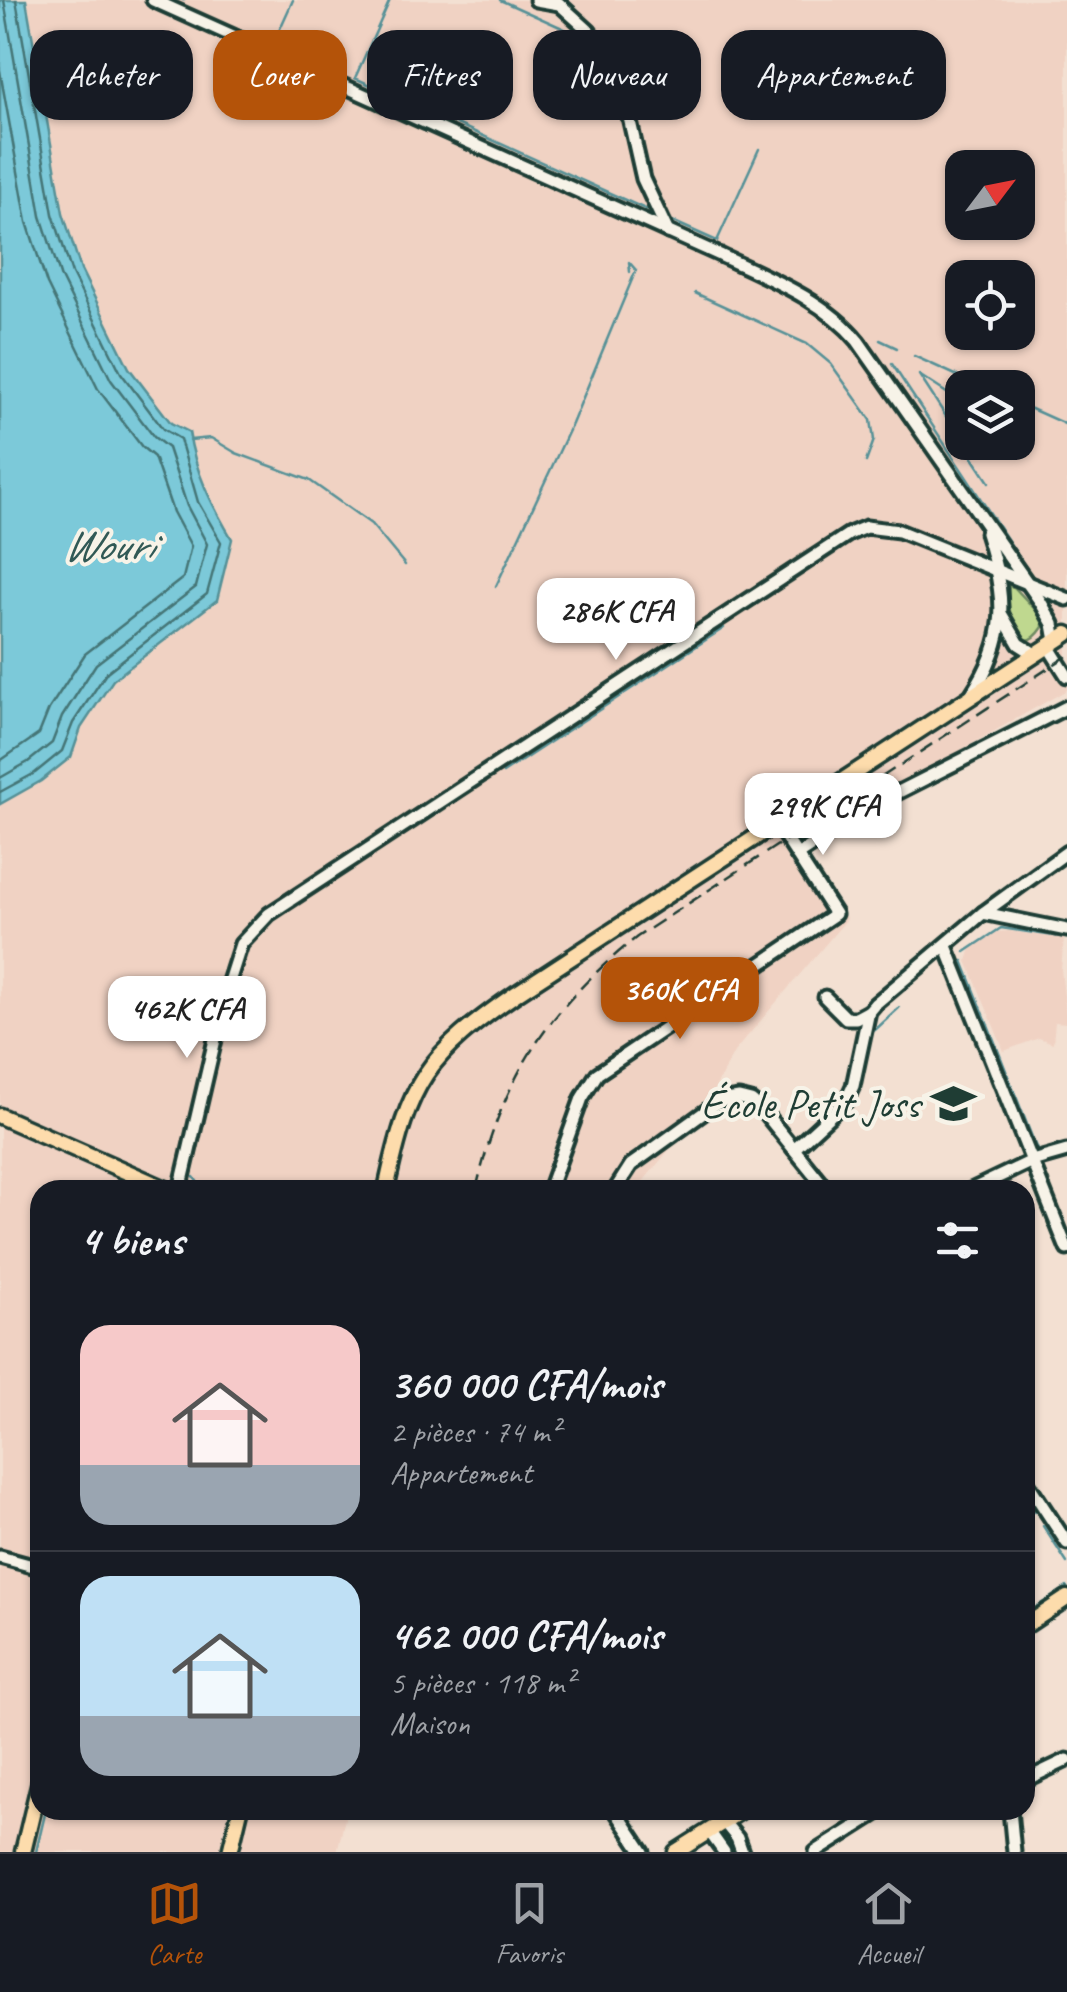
<!DOCTYPE html>
<html lang="fr">
<meta charset="utf-8">
<style>
:root{--surface:#171b24;--page:#242831;--text:#f1f3f6;--muted:#9ea1a6;--line:#363941;--accent:#b45309}
body{margin:0;font-family:Caveat,sans-serif;background:var(--page);color:var(--text);height:100vh;display:flex;flex-direction:column;font-size:38px;white-space:nowrap}
*{box-sizing:border-box;margin:0}
p{font-size:32px;color:var(--muted)}
.icon{flex:none;width:55px;height:55px;fill:none;stroke:currentColor;stroke-width:2;stroke-linecap:round;stroke-linejoin:round}
.map{position:relative;flex:1;overflow:hidden}
.side{position:absolute;left:30px;top:1180px;width:1005px;height:640px;display:flex;flex-direction:column;background:var(--surface);border-radius:30px;box-shadow:0 2px 8px #0004}
.side>*{flex:none}
.banner{position:absolute;left:30px;top:30px;width:1008px;height:90px;display:flex;gap:20px}
.needle{width:65px;rotate:58deg}
.buttons{position:absolute;left:945px;top:150px;display:grid;gap:20px}
.buttons a{display:grid;place-items:center;width:90px;height:90px;border-radius:20px;background:var(--surface);box-shadow:0 2px 8px #0004;font-size:50px}
.price{position:absolute;translate:-50% -85px;padding:0 22px;border-radius:20px;background:#fff;color:#222;font-size:32px;line-height:65px;filter:drop-shadow(0 2px 5px #0008)}
.price::after{content:'';position:absolute;left:50%;top:60px;width:30px;height:22px;margin-left:-15px;background:inherit;clip-path:polygon(0 0,100% 0,50% 100%)}
.price.selected{background:var(--accent);color:#fff}
ul{padding:0;list-style:none}
li{display:flex;align-items:center;gap:30px;height:250px;padding:0 50px}
li+li{border-top:2px solid var(--line)}
li span{display:grid;place-items:center;flex:none;width:280px;height:200px;border-radius:30px;color:#555}
li>.icon{margin-inline-start:auto}
span .icon{width:120px;height:120px;fill:#fffc;stroke-width:1}
li b{font-size:42px}
h2{display:flex;justify-content:space-between;align-items:center;height:120px;padding:0 50px;font-size:42px}
.pill{padding:0 35px;border-radius:30px;background:var(--surface);box-shadow:0 2px 8px #0004;font-size:35px;line-height:90px}
.pill.selected{background:var(--accent);color:#fff}
.dock{display:flex;justify-content:space-around;align-items:center;height:140px;border-top:2px solid var(--line);background:var(--surface);font-size:28px;color:var(--muted)}
.dock a{display:grid;justify-items:center;gap:5px}
.dock .selected{color:var(--accent)}
.map>svg:first-child{display:block}
.built{fill:#f0d2c3;fill-rule:evenodd}
.green{fill:#bfd88f;stroke:#6f8a62;stroke-width:2.5}
.water{fill:#7bc9d9;stroke:#569197;stroke-width:2.5}
.lines{fill:none;stroke-linecap:round;stroke-linejoin:round}
.shore{stroke:#447576;stroke-width:2.5}
.stream{stroke:#569197;stroke-width:2.5}
.minor-casing{stroke:#1f3d34;stroke-width:19}
.major-casing{stroke:#1f3d34;stroke-width:21}
.minor{stroke:#f7f3e8;stroke-width:11}
.major{stroke:#fddcac;stroke-width:14}
.rail{stroke:#1f3d34;stroke-width:2.5;stroke-dasharray:15 8;stroke-linecap:butt}
.labels{text-anchor:middle;dominant-baseline:central;stroke-width:8;stroke-linejoin:round;paint-order:stroke}
.poi-label{font-size:42px;fill:#1f3d34;stroke:#f7f3e8;text-anchor:end}
.water-label{font-size:45px;font-style:italic;fill:#315955;stroke:#f7f3e8}
</style>
<div class="map">
<svg width="1067" height="1852" viewBox="0 0 1067 1852">
<rect width="100%" height="100%" fill="#f3e0d2"/>
<filter id="ink" filterUnits="userSpaceOnUse"><feTurbulence type="fractalNoise" baseFrequency=".01" numOctaves="2"/><feDisplacementMap in="SourceGraphic" scale="20" xChannelSelector="R" yChannelSelector="G"/><feConvolveMatrix kernelMatrix="1 2 1 2 8 2 1 2 1" color-interpolation-filters="sRGB"/></filter>
<g filter="url(#ink)">
<g class="built">
<path d="M26,0H1067V690L798,842L847,919L734,1052L696,1124L674,1144L636,1190H40V1810H347L337,1852H0V804L41,781L71,757L81,728L113,680L217,600L232,539L208,498L192,452L189,432L171,423L129,368L81,270L63,213ZM962,168H1018V222H962ZM962,278H1018V332H962ZM962,388H1018V442H962Z"/>
<polygon points="1010,931 1064,938 1061,969 1067,1023 1055,1022 1053,1043 1039,1038 1004,1051 967,961 971,948 995,932"/>
</g>
<path class="green" d="M1009,586L1014,587L1043,618V627C1016,667 1006,605 1009,586Z"/>
<path class="water" d="M0,0H26L63,213L81,270L129,368L171,423L189,432C195,472 212,505 232,539L217,600L113,680L81,728L71,757L41,781L0,804Z"/>
<g class="lines">
<g class="shore">
<polyline points="0,71 27,222 47,284 98,389 142,447 154,457 173,512 191,546 183,578 85,654 49,709 39,734 0,761"/>
<polyline points="0,778 28,762 52,743 62,717 96,664 196,587 207,544 187,506 168,448 154,437 111,380 61,278 41,216 4,0"/>
<polyline points="0,792 35,773 62,751 73,723 107,672 207,594 221,542 198,502 180,439 163,429 121,373 72,274 53,214 16,0"/>
</g>
<g class="stream">
<polyline points="183,0 184,0"/>
<polyline points="293,0 274,42 297,52"/>
<polyline points="390,0 355,78 654,213"/>
<polyline points="500,0 589,40"/>
<polyline points="615,52 638,62"/>
<polyline points="306,56 337,70"/>
<polyline points="670,220 717,241 759,149"/>
<polyline points="695,293 807,344 831,364 871,420 874,440 866,462"/>
<polyline points="880,340 897,348"/>
<polyline points="914,356 984,388"/>
<polyline points="892,364 1034,580"/>
<polyline points="962,403 919,375 962,441"/>
<polyline points="1018,403 1067,425"/>
<polyline points="190,440 211,438 236,453 309,480 371,524 405,565"/>
<polyline points="964,444 989,482"/>
<polyline points="496,586 572,424 636,270 629,262 630,272"/>
<polyline points="503,773 724,628"/>
<polyline points="1042,919 1067,924"/>
<polyline points="965,952 1001,928 1067,938"/>
<polyline points="963,961 1039,1155"/>
<polyline points="875,1030 899,1008"/>
<polyline points="194,1177 203,1190"/>
<polyline points="1025,1499 1034,1512"/>
<polyline points="1043,1526 1067,1563"/>
<polyline points="1036,1607 1067,1587"/>
<polyline points="1064,1770 1067,1768"/>
<polyline points="36,1852 46,1810"/>
</g>
<defs>
<g id="minor">
<path d="M153,0L720,255C768,278 823,299 858,341L1040,601L1053,624L1056,641"/>
<polyline points="536,0 559,4"/>
<polyline points="555,0 589,31 609,60 624,95 643,179 668,232"/>
<polyline points="1002,615 1019,644 1035,654"/>
<polyline points="1048,646 1067,676"/>
<path d="M971,695C1009,637 1007,598 986,533"/>
<polyline points="797,855 879,802 1067,707"/>
<polyline points="983,913 1067,930"/>
<polyline points="946,946 1067,1249"/>
<polyline points="825,997 846,1018 856,1018 869,1011"/>
<polyline points="794,1149 846,1101 853,1086 869,1011 875,1004 983,913 1067,852"/>
<polyline points="180,1190 227,988 241,944 269,914 849,534 866,527 899,531 1067,599"/>
<polyline points="549,1190 582,1098 597,1074 835,914 777,824"/>
<polyline points="615,1190 631,1165 641,1158 720,1101 739,1098 751,1101 764,1112 827,1190"/>
<polyline points="971,1190 1032,1161 1067,1151"/>
<polyline points="1025,1479 1067,1543"/>
<polyline points="0,1557 40,1568"/>
<polyline points="1025,1780 1067,1760"/>
<polyline points="615,1810 643,1852"/>
<polyline points="1010,1810 1014,1852"/>
<polyline points="724,1822 737,1838 742,1852"/>
<polyline points="709,1831 724,1852"/>
<polyline points="816,1852 882,1810"/>
</g>
<g id="major">
<polyline points="0,1116 168,1190"/>
<path d="M386,1190C409,1080 426,1056 517,993L1067,634"/>
<polyline points="1025,1626 1067,1598"/>
<polyline points="23,1852 40,1781"/>
<polyline points="230,1852 240,1810"/>
<polyline points="676,1852 742,1810"/>
</g>
</defs>
<use href="#minor" class="minor-casing"/>
<use href="#major" class="major-casing"/>
<use href="#minor" class="minor"/>
<use href="#major" class="major"/>
<path class="rail" d="M476,1190C502,1079 548,1008 637,937L1067,656"/>
</g>
</g>
<defs>
<symbol id="school-bare" viewBox="-9 -9 18 18"><path d="M0-5L7-2L0 1L-7-2ZM-4 1L0 2.5L4 1V4Q0 6-4 4Z" fill="#1f3d34" stroke="#f7f3e8" stroke-width="2.5" paint-order="stroke"/></symbol>
</defs>
<g fill-rule="evenodd">
<use href="#school-bare" x="922" y="1072" width="63" height="63"/>
</g>
<g class="labels">
<g class="poi-label">
<text x="920" y="1104">École Petit Joss</text>
</g>
<g class="water-label">
<text x="108" y="545">Wouri</text>
</g>
</g>
</svg>
<div class="buttons">
<a><svg class="needle" viewBox="-14 -14 28 28"><path d="M0-13l5 13h-10z" fill="#e53935"/><path d="M0 13l5-13h-10z" fill="#9ea1a6"/></svg></a>
<a><svg class="icon" aria-label="locate" viewBox="0 0 24 24"><circle cx="12" cy="12" r="6"/><path d="M12 2v4M12 18v4M2 12h4M18 12h4"/></svg></a>
<a><svg class="icon" aria-label="layers" viewBox="0 0 24 24"><path d="M12 4l9 5-9 5-9-5zM3 14l9 5 9-5"/></svg></a>
</div>
<b class="price" style="left:616px;top:663px">286K CFA</b>
<b class="price" style="left:823px;top:858px">299K CFA</b>
<b class="price selected" style="left:680px;top:1042px">360K CFA</b>
<b class="price" style="left:187px;top:1061px">462K CFA</b>
<div class="banner">
<a class="pill">Acheter</a>
<a class="pill selected">Louer</a>
<a class="pill">Filtres</a>
<a class="pill">Nouveau</a>
<a class="pill">Appartement</a>
</div>
<section class="side">
<h2>4 biens<svg class="icon" aria-label="filters" viewBox="0 0 24 24"><path d="M4 7h16M4 17h16"/><circle cx="9" cy="7" r="2"/><circle cx="15" cy="17" r="2"/></svg></h2>
<ul>
<li><span style="background:linear-gradient(#f6c9c9 70%,#9aa5b1 0)"><svg class="icon" aria-label="home" viewBox="0 0 24 24"><path d="M3 11l9-7 9 7M6 9v11h12V9"/></svg></span><div><b>360 000 CFA/mois</b><p>2 pièces · 74 m²</p><p>Appartement</p></div></li>
<li><span style="background:linear-gradient(#bfe0f5 70%,#9aa5b1 0)"><svg class="icon" aria-label="home" viewBox="0 0 24 24"><path d="M3 11l9-7 9 7M6 9v11h12V9"/></svg></span><div><b>462 000 CFA/mois</b><p>5 pièces · 118 m²</p><p>Maison</p></div></li>
</ul>
</section>
</div>
<nav class="dock">
<a class="selected"><svg class="icon" aria-label="map" viewBox="0 0 24 24"><path d="M3 6l6-2 6 2 6-2v14l-6 2-6-2-6 2zM9 4v14M15 6v14"/></svg>Carte</a>
<a><svg class="icon" aria-label="saved" viewBox="0 0 24 24"><path d="M7 4h10v16l-5-4-5 4z"/></svg>Favoris</a>
<a><svg class="icon" aria-label="home" viewBox="0 0 24 24"><path d="M3 11l9-7 9 7M6 9v11h12V9"/></svg>Accueil</a>
</nav>
